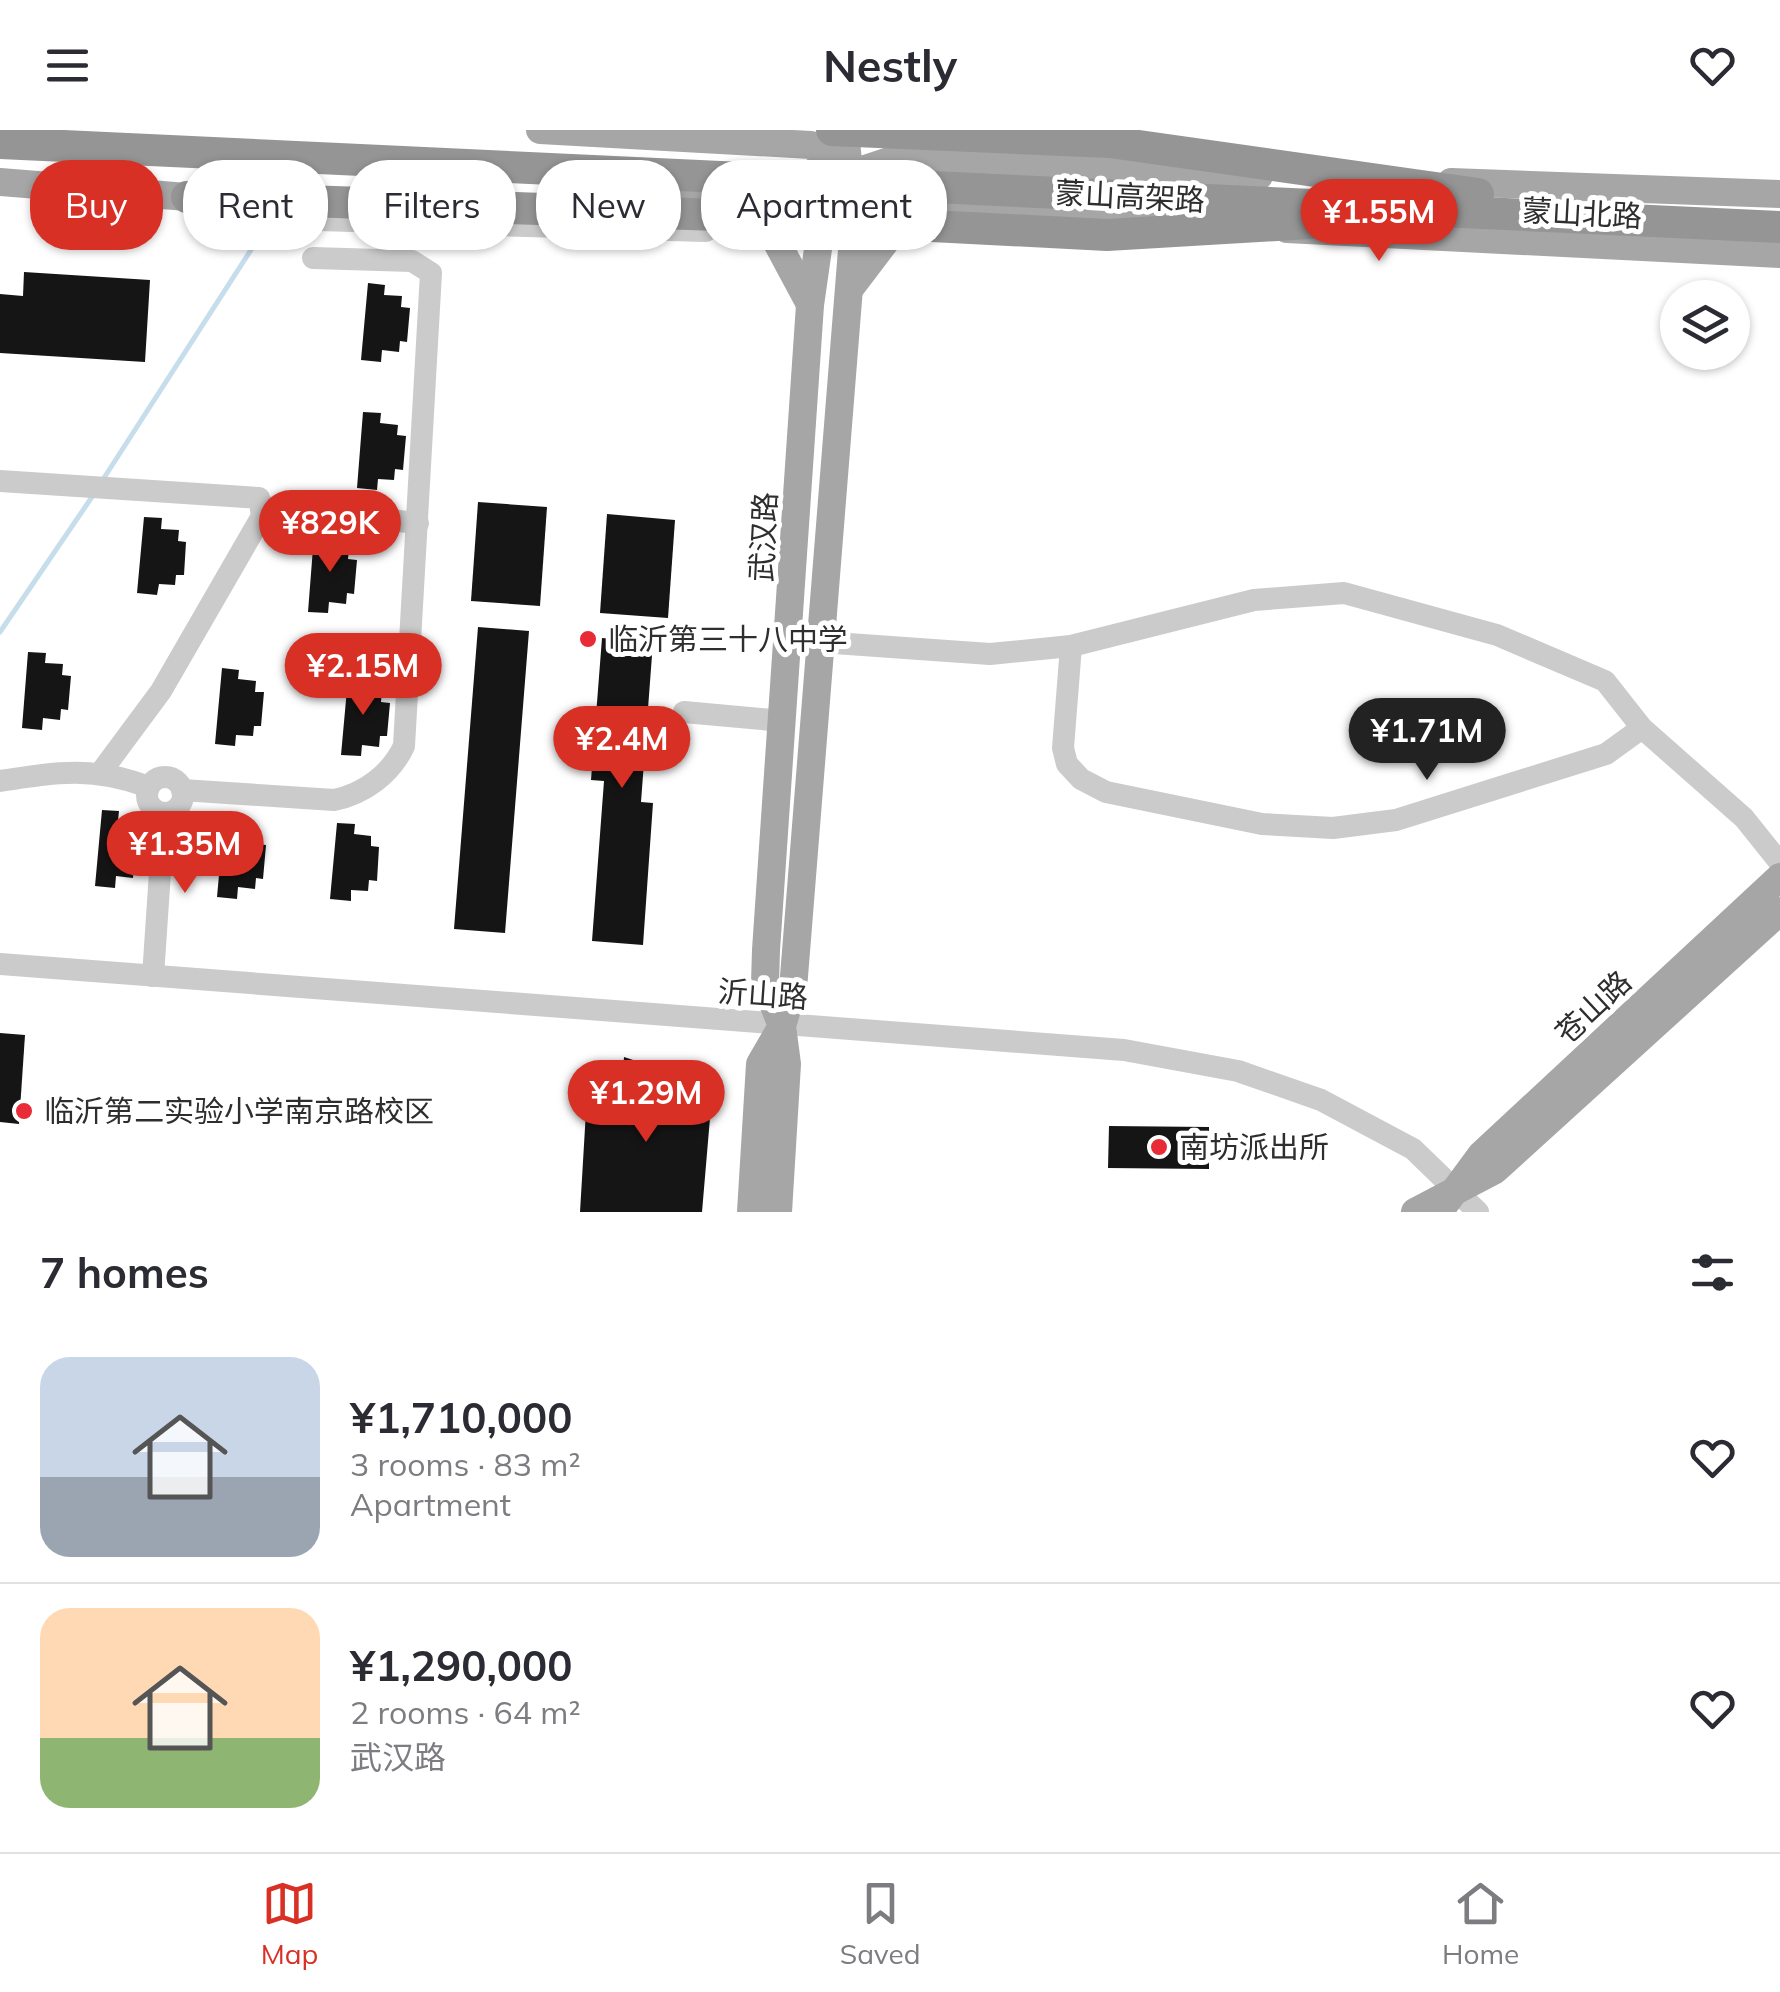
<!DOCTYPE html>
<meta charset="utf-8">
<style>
:root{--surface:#fff;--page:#f2f2f3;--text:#2b2b33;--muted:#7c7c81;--line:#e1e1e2;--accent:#d93025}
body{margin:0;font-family:Mulish,"Noto Sans SC",sans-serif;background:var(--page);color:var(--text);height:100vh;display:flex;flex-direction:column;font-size:38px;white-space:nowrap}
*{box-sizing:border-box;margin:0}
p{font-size:32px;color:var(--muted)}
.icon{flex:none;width:55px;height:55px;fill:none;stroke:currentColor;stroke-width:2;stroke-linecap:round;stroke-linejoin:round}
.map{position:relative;height:1082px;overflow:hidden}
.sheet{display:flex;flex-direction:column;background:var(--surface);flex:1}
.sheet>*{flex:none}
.banner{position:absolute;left:30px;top:30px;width:1000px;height:90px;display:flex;gap:20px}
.controls{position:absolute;left:1660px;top:150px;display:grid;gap:20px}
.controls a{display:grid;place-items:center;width:90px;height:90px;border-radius:50%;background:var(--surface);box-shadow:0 2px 8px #0004;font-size:50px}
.price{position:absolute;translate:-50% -85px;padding:0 22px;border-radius:35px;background:var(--accent);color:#fff;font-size:32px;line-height:65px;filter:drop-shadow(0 2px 5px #0008)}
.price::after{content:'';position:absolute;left:50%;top:60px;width:30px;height:22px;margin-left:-15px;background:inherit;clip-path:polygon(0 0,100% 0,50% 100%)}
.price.active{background:#222;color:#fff}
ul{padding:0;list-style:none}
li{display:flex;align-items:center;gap:30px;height:250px;padding:0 40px}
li+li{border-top:2px solid var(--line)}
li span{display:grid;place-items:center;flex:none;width:280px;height:200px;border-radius:30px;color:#555}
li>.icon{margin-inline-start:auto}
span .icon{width:120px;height:120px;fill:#fffc;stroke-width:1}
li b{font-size:42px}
h2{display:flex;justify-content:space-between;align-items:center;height:120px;padding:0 40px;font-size:42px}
.pill{padding:0 35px;border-radius:40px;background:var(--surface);box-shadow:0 2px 8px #0004;font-size:35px;line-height:90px}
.pill.active{background:var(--accent);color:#fff}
header{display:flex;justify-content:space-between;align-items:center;height:130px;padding:0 40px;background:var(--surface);font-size:45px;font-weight:700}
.tabs{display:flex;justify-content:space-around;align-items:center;height:140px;border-top:2px solid var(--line);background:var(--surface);font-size:28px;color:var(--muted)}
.tabs a{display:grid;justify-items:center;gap:5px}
.tabs .active{color:var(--accent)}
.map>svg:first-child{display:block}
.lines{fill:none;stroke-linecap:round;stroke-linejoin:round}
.stream{stroke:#c6ddec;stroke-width:5}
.building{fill:#151515}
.minor{stroke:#cbcbcb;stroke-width:22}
.major{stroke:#a6a6a6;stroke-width:28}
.highway{stroke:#959595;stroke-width:32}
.poi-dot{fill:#e92b37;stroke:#fff;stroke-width:4}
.labels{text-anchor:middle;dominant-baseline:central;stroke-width:10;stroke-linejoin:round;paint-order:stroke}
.street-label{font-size:30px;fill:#2e2e2e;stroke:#fff}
.poi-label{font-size:30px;fill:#2e2e2e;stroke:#fff;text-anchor:start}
</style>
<header><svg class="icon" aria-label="menu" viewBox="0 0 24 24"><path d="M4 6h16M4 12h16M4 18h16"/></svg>Nestly<svg class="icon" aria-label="heart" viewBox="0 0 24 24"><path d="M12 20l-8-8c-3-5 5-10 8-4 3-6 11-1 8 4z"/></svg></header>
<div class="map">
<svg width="1780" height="1082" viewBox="0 0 1780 1082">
<rect width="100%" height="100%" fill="#fff"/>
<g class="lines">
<g class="stream">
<polyline points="102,351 258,109 258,95"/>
<polyline points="0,502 94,364"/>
</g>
</g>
<g class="building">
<polygon points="24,142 150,150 145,232 0,223 0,164 23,166"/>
<polygon points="368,153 385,155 384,165 402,166 401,177 410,178 407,212 400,211 399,222 382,220 381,232 361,230"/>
<polygon points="363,282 381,283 380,293 398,295 397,305 406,306 403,340 395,339 394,350 378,349 377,360 357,358"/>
<polygon points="478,372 547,377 540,476 471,471"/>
<polygon points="607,384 675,390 668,488 600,483"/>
<polygon points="144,387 162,388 161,399 179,400 178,411 186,412 184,445 176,445 175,455 159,454 157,465 137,463"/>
<polygon points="314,405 332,407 331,417 349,418 348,429 357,430 354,464 347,463 346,474 329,472 328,483 308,482"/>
<polygon points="478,497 529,501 505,803 454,799"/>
<polygon points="602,508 653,512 641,672 653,673 643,815 592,811 604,651 591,650"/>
<polygon points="28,522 46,523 45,533 63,534 62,545 71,546 68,580 61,579 60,590 43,588 42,600 22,598"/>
<polygon points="222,538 239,540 238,549 256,551 255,562 264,562 261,596 254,596 253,606 236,605 235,616 215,614"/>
<polygon points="348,548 365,550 364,560 382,561 381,572 390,573 387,606 380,606 379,617 362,615 361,626 341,625"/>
<polygon points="102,680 119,681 118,691 136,693 135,703 144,704 141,738 134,737 133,748 116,746 115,758 95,756"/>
<polygon points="224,690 241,692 240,702 258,704 257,714 266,715 263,749 256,748 255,759 238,757 237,769 217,767"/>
<polygon points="337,693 355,694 354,704 371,706 371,716 379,717 377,751 369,750 368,761 351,760 351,771 330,769"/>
<polygon points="0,903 25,905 19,994 0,992"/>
<polygon points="624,927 685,947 702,969 710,988 702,1082 580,1082 587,964 621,967"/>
<polygon points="1109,996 1209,997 1209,1039 1108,1038"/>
</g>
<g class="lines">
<g class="minor">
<polyline points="244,80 282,89 706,101"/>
<polyline points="0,351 259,368 262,386 161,561 101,642"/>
<polyline points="263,377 418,393"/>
<polyline points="820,512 990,524 1071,516 1254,470 1344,463 1497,505 1605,551 1642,598"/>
<polyline points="1071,516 1063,618 1067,634 1081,649 1106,662 1262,694 1333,698 1396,690 1606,624 1642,598 1744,688 1780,733"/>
<polyline points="684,582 783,591"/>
<circle cx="165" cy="665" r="18"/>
<path d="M0,651C57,642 93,636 149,657"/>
<path d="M182,660L334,670C364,664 391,644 404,616L431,143L412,131L313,128"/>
<polyline points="0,834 1124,920 1238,941 1321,970 1413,1019 1478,1082"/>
<polyline points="153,846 164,683"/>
</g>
<g class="major">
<polyline points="540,0 811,15 859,51"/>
<polyline points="0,52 187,67 208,65"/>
<polyline points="1451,52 1780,64"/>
<polyline points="670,68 801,70 847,45 889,31 1259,46"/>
<polyline points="958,72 1154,91"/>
<polyline points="733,88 775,109 810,174"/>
<polyline points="1287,99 1780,124"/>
<polyline points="851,157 889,107 914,92"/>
<polyline points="751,1082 760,934 782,896 765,853 766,820 810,175 821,98 833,73"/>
<polyline points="778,1082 787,934 782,896 793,859 854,95 845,0"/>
<polyline points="1415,1082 1495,1040 1780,781"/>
<polyline points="1439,1082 1481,1025 1780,747"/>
</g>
<g class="highway">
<polyline points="832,0 1110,12 1478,64"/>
<polyline points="0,13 1780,97"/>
<polyline points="187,67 718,85 1107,105 1310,93"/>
</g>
</g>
<g class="poi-dot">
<circle cx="588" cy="509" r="10"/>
<circle cx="24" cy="981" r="10"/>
<circle cx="1159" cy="1017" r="10"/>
</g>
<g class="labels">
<g class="street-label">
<text transform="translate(1130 66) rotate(3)">蒙山高架路</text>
<text transform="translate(1582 83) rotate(3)">蒙山北路</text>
<text transform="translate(763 407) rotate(-87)">武汉路</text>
<text transform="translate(763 864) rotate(4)">沂山路</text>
<text transform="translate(1593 877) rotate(-43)">苍山路</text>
</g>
<g class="poi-label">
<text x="608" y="509">临沂第三十八中学</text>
<text x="44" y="981">临沂第二实验小学南京路校区</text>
<text x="1179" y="1017">南坊派出所</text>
</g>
</g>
</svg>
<div class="controls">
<a><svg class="icon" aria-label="layers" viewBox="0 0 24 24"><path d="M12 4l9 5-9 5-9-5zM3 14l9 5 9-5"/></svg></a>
</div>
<b class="price" style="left:1379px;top:134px">¥1.55M</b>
<b class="price" style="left:330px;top:445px">¥829K</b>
<b class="price" style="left:363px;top:588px">¥2.15M</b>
<b class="price active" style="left:1427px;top:653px">¥1.71M</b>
<b class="price" style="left:622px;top:661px">¥2.4M</b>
<b class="price" style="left:185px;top:766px">¥1.35M</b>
<b class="price" style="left:646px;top:1015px">¥1.29M</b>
<div class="banner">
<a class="pill active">Buy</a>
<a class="pill">Rent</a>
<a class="pill">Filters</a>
<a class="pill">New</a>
<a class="pill">Apartment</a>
</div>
</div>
<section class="sheet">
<h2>7 homes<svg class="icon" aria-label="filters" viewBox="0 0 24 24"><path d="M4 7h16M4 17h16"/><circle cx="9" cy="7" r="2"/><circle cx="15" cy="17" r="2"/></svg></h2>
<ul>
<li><span style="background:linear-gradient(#c9d6e8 60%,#9aa5b1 0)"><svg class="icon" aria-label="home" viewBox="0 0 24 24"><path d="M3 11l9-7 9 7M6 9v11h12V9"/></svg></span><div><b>¥1,710,000</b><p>3 rooms · 83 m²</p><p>Apartment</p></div><svg class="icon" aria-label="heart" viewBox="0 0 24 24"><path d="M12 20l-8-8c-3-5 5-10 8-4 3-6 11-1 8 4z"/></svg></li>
<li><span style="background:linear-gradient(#ffd9b3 65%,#8fb573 0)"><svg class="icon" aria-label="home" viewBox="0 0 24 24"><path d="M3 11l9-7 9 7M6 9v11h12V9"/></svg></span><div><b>¥1,290,000</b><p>2 rooms · 64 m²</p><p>武汉路</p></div><svg class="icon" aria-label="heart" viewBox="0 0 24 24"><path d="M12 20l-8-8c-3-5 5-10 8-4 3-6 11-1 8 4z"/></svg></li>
</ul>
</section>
<nav class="tabs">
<a class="active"><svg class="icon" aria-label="map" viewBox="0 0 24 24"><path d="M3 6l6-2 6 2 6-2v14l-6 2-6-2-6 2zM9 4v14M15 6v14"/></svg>Map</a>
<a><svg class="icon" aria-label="saved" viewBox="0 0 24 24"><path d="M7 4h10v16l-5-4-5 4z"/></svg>Saved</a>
<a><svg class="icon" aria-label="home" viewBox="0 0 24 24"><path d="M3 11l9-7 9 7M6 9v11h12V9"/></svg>Home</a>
</nav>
